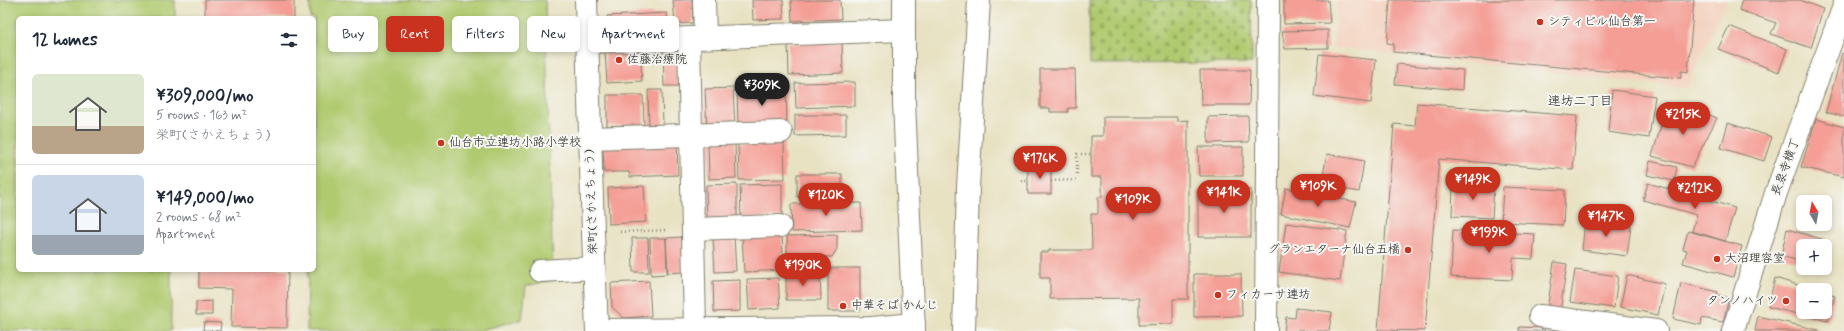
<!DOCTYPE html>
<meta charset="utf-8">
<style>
:root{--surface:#fff;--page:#f2f2f3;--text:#1f2937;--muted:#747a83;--line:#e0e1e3;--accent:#c8321e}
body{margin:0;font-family:Mynerve,"Klee One",sans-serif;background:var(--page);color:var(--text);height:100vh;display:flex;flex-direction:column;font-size:15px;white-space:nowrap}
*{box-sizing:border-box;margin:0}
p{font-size:13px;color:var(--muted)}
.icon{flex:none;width:22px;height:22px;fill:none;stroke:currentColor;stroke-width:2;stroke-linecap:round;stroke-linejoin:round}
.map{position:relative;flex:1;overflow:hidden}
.side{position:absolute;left:16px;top:16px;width:300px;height:256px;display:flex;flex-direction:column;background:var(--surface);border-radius:6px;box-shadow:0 2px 6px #0003}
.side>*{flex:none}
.banner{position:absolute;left:328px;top:16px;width:380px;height:36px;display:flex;gap:8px}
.needle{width:26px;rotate:350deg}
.tools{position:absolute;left:1796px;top:195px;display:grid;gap:8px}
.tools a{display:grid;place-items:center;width:36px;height:36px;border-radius:6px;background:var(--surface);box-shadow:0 2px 6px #0003;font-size:20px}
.price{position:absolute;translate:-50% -34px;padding:0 9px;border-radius:14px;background:var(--accent);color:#fff;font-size:13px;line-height:26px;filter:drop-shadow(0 1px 2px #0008)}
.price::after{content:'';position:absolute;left:50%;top:24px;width:12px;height:9px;margin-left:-6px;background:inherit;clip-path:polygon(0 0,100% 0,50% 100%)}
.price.on{background:#222;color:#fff}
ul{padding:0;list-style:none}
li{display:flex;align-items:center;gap:12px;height:100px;padding:0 16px}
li+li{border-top:1px solid var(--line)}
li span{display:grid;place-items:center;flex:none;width:112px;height:80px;border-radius:6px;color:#555}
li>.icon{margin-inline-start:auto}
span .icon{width:48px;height:48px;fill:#fffc;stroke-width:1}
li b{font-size:17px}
h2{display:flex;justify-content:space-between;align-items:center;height:48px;padding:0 16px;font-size:17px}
.chip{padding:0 14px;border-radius:6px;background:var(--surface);box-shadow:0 2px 6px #0003;font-size:14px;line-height:36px}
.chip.on{background:var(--accent);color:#fff}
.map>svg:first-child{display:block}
.built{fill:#f4d3c0}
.cemetery{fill:url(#cemetery-stones);stroke:#667346}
.garden{fill:#b0ca70;stroke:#667346}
.building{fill:#f49e95}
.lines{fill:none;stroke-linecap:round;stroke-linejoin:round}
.minor-casing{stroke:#827f6f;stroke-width:24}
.path{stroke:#827f6f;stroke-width:2.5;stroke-dasharray:1 3;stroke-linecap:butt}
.minor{stroke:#fff;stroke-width:22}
.poi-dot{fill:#c8321e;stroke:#f6f6f2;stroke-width:1.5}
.labels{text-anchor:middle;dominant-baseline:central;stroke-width:4;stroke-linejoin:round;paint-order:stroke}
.poi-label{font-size:12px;fill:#1c1c1c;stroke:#f6f6f2;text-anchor:start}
.street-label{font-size:12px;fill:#1c1c1c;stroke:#f6f6f2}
.neighbourhood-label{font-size:13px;fill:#1c1c1c;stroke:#f6f6f2}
</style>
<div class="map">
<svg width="1844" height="331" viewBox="0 0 1844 331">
<defs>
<pattern id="cemetery-stones" width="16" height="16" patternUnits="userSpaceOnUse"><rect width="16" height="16" fill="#b0ca70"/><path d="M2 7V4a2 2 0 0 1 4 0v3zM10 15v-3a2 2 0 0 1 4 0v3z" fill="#97ad60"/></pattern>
</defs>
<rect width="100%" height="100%" fill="#f6f6f2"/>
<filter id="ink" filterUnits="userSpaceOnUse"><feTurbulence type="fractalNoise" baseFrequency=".025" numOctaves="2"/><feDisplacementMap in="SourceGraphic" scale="8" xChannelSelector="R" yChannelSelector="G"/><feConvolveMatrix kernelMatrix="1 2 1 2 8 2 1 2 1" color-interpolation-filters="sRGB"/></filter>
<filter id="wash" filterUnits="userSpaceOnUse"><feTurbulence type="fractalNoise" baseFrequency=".012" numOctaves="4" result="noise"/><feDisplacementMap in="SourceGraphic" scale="16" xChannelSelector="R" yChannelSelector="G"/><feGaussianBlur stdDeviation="0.9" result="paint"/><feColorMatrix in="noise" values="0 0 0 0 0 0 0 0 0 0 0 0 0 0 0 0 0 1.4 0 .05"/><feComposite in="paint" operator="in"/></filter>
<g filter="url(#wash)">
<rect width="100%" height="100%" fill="#e8e2c2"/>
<polygon class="built" points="1337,0 1727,0 1686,88 1333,47"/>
<polygon class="cemetery" points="1089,0 1251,0 1252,63 1090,64"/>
<g class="garden">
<polygon points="0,0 175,0 175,18 18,18 18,270 171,270 171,331 0,331"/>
<polygon points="310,0 545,0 553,280 526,286 522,319 478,331 307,331 308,270 314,270 314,18 310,18"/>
</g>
<g id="blocks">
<g class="building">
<rect x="205" y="0" width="89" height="18"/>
<polygon points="673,0 692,0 693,23 675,24"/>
<polygon points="752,0 783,0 784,19 753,20"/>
<polygon points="791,0 840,0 841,19 792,21"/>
<polygon points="1284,0 1328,0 1330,23 1284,24"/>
<polygon points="1390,0 1694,0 1688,72 1681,71 1681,78 1393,52 1394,44 1387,43"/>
<polygon points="1742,0 1800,0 1823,9 1811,48 1771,34 1776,23 1739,10"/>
<polygon points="667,13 668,30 608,32 607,16"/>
<polygon points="1729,26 1787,49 1779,72 1718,49"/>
<polygon points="1328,30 1328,48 1285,49 1282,31"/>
<polygon points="842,42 843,73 789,75 788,44"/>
<polygon points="663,46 678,46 680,86 664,86"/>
<polygon points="640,49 642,81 607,83 605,51"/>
<polygon points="1842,53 1844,54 1844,117 1826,112"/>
<polygon points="1319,54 1376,60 1371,103 1314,96"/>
<polygon points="1397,64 1463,70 1462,90 1395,84"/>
<polygon points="1040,69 1075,69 1076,108 1068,108 1068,112 1050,112 1050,108 1040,108"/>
<polygon points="1200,70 1250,70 1249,105 1201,105"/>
<polygon points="855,82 855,106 796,108 795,83"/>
<polygon points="786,87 787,126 738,127 737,88"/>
<polygon points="733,88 735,129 707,130 705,89"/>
<polygon points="648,90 662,90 663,127 649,128"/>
<polygon points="1612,90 1655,96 1649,138 1608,132"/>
<polygon points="607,95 643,95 644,125 607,126"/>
<polygon points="1417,103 1577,116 1573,170 1439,159 1425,331 1378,330 1394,124 1415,126"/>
<polygon points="1666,109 1690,113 1695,109 1717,118 1692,167 1652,156"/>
<polygon points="795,115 846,115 846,135 795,136"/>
<polygon points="1248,116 1249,142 1208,143 1208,117"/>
<polygon points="1103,117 1177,117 1177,121 1188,120 1188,299 1173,299 1173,324 1139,325 1139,298 1050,299 1050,278 1040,278 1040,252 1049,252 1049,250 1092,250 1091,214 1098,214 1098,197 1102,197 1102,177 1091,177 1091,136 1103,136"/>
<polygon points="1816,119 1844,127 1844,177 1801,167"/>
<polygon points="1728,123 1772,137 1764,161 1721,148"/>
<polygon points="677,139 678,175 630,177 629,172 604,172 603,146"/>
<polygon points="735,140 736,178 709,179 708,141"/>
<polygon points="784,142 785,179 739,180 738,144"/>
<polygon points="1198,147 1243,147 1243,176 1199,176"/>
<polygon points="1327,154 1364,161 1359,192 1321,185"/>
<polygon points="1650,161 1677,167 1674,181 1647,175"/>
<rect x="1028" y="165" width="23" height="29"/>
<polygon points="797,174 842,174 842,196 797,197"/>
<polygon points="1648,183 1735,208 1725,241 1692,231 1697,215 1643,200"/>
<polygon points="737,184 737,220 707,221 706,185"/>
<polygon points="782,184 782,217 741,218 740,185"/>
<polygon points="1453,184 1494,186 1492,218 1452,216"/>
<polygon points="644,186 646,222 609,224 608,188"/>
<polygon points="1503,187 1565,190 1563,225 1501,222"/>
<polygon points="1286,188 1356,202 1350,228 1281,214"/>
<rect x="1198" y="190" width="53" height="47"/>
<polygon points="861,203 862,230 792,232 791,204"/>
<polygon points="1585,220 1631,226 1627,256 1582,250"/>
<polygon points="1286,223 1347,231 1340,281 1279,272"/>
<polygon points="1787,229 1825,240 1823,246 1803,246 1803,262 1781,256"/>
<polygon points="1453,230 1535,234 1533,259 1513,258 1512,280 1451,277"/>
<polygon points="1688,231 1742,246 1733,277 1683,263 1687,250 1683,249"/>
<polygon points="782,235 784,270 744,272 742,236"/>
<polygon points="837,235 837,249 832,257 811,257 811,266 787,266 787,236"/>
<polygon points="734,236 736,271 715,272 713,238"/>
<polygon points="682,237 683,272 668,273 666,238"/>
<polygon points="632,238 648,238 649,272 633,272"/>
<polygon points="650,238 666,238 667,274 651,275"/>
<polygon points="1554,262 1567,264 1560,312 1547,311"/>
<rect x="828" y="268" width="32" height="43"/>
<polygon points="199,270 288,270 287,328 231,327 232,289 199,288"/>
<polygon points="1575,270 1618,276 1614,308 1570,302"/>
<polygon points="786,273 820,273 821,300 786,300"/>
<polygon points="1194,274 1241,274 1242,316 1194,317"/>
<polygon points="1627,275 1665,284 1658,315 1620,307"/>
<polygon points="778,278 780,308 749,310 747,279"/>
<polygon points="1775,278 1814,290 1803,290 1803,312 1825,312 1825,293 1835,296 1828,321 1768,307"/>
<polygon points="740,280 740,311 714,312 713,281"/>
<polygon points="649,281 651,316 624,318 612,307 611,283"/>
<polygon points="1681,283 1718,292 1717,295 1729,298 1723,322 1702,318 1701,325 1673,319"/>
<polygon points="212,301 212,315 196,315 196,302"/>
<polygon points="1296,308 1332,312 1329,331 1284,331 1286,317 1295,318"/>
<polygon points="1758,316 1819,330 1819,331 1755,331"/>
<polygon points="204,322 221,323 220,331 203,330"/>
<polygon points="1544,326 1573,331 1544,331"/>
<polygon points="1519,327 1542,328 1542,331 1519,331"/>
</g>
</g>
</g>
<g filter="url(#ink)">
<use href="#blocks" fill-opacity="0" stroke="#827f6f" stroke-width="1"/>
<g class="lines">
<defs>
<g id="minor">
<polyline points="586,0 593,233 597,331"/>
<polyline points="704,0 705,37"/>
<polyline points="904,0 904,102 914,331"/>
<polyline points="689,38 695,329"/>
<polyline points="588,42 904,30"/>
<polyline points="590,138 781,132"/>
<polyline points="693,229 780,226"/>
<polyline points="540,271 594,268"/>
<polyline points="1540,316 1656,331"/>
<polyline points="597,330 871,328 914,324"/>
<polyline points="964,331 968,187 979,0"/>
<polyline points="1266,331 1268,0"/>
<polyline points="1733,331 1776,193 1844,6"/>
</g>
</defs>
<use href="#minor" class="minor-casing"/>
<g class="path">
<polyline points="1021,181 1028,181"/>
<polyline points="1051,181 1077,180 1077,154 1090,154"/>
<polyline points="620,232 667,230"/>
</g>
<use href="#minor" class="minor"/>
</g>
</g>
<g class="poi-dot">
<circle cx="1540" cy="22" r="4"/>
<circle cx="619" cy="60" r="4"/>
<circle cx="441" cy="143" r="4"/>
<circle cx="1408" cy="250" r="4"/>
<circle cx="1717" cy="259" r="4"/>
<circle cx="1218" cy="295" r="4"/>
<circle cx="1786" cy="301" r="4"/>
<circle cx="843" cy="306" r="4"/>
</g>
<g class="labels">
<g class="poi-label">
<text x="1548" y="22">シティビル仙台第一</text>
<text x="627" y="60">佐藤治療院</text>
<text x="449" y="143">仙台市立連坊小路小学校</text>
<text x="1400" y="250" text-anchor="end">グランエターナ仙台五橋</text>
<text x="1725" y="259">大沼理容室</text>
<text x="1226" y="295">フィカーサ連坊</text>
<text x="1778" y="301" text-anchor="end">タンノハイツ</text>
<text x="851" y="306">中華そば かんじ</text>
</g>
<g class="street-label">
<text transform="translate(1786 167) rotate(-70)">長泉寺横丁</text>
<text transform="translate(592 202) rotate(-92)">栄町(さかえちょう)</text>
</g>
<g class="neighbourhood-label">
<text x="1580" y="101">連坊二丁目</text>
</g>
</g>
</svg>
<div class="tools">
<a><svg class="needle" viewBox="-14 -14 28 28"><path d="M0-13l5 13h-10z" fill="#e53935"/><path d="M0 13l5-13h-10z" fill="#747a83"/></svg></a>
<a>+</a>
<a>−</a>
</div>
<b class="price on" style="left:762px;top:107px">¥309K</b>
<b class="price" style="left:1683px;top:136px">¥215K</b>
<b class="price" style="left:1040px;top:180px">¥176K</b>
<b class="price" style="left:1473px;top:201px">¥149K</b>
<b class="price" style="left:1318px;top:208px">¥109K</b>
<b class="price" style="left:1695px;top:210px">¥212K</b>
<b class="price" style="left:1224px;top:214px">¥141K</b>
<b class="price" style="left:826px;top:217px">¥120K</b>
<b class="price" style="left:1133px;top:221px">¥109K</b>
<b class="price" style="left:1606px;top:238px">¥147K</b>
<b class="price" style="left:1489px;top:254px">¥199K</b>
<b class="price" style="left:803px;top:287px">¥190K</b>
<div class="banner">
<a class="chip">Buy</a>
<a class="chip on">Rent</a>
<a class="chip">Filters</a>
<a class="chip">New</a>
<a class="chip">Apartment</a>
</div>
<section class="side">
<h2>12 homes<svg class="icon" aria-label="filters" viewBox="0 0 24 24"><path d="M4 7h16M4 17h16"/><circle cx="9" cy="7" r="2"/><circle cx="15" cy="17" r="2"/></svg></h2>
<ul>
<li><span style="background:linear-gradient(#dfe7d0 65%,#b9a48a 0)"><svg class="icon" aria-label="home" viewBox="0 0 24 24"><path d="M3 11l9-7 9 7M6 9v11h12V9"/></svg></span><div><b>¥309,000/mo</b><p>5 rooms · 163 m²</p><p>栄町(さかえちょう)</p></div></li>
<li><span style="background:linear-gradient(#c9d6e8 75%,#9aa5b1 0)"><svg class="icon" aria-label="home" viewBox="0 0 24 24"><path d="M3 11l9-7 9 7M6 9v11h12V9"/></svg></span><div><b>¥149,000/mo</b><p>2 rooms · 68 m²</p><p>Apartment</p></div></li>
</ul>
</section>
</div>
